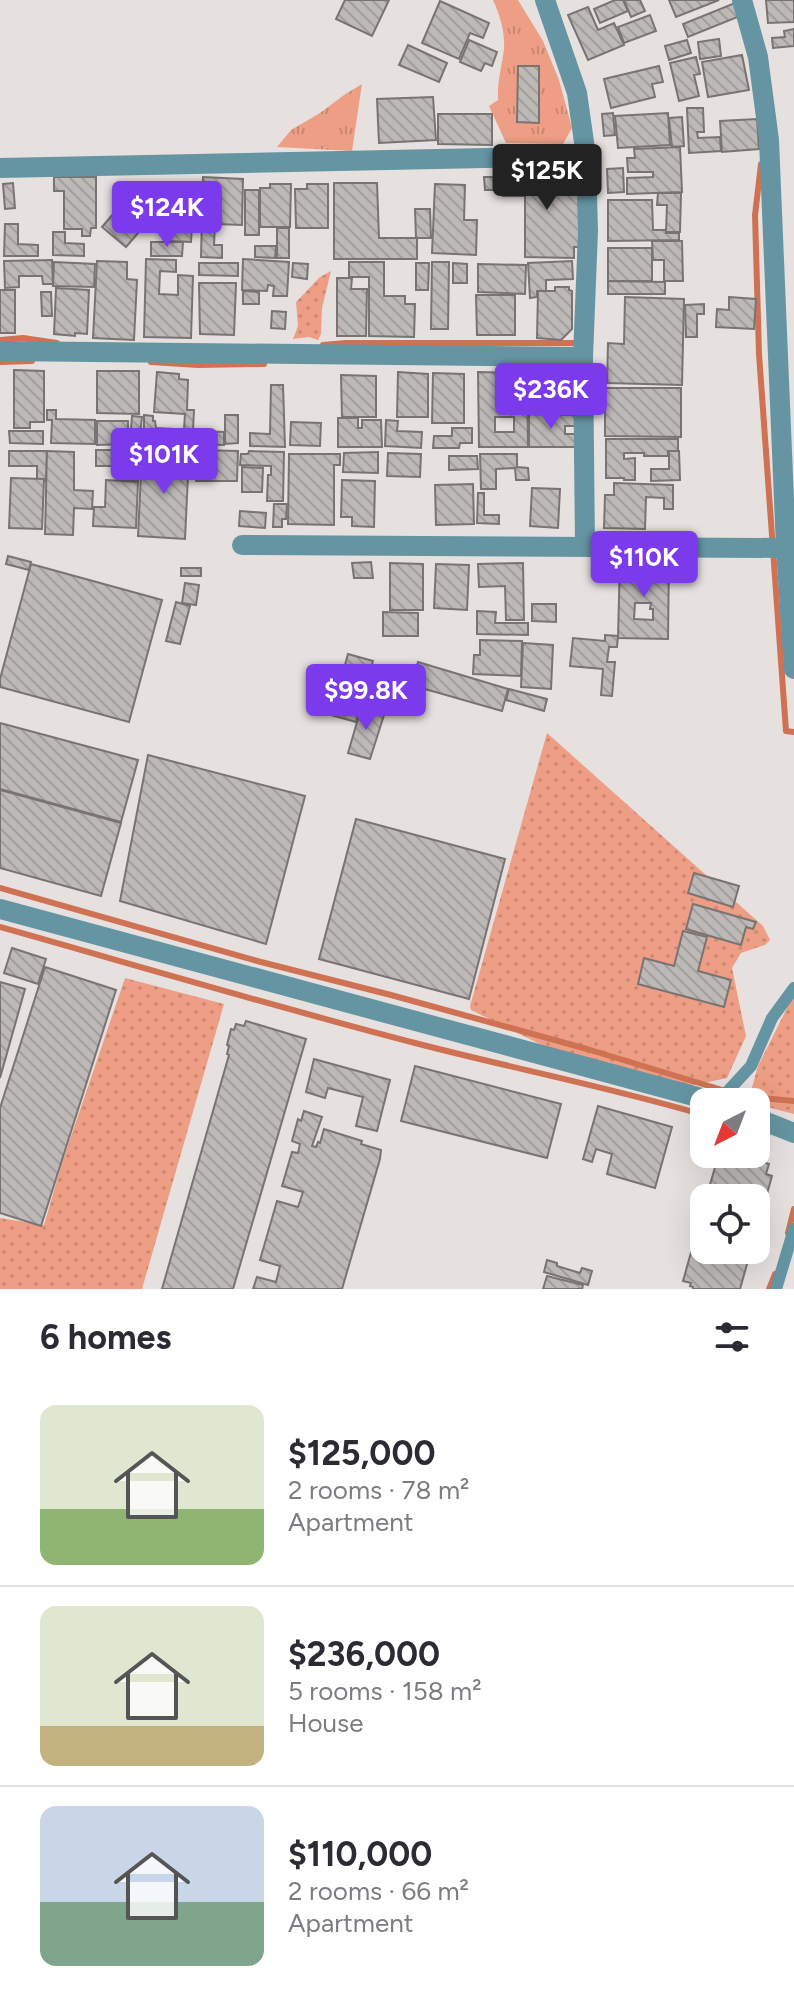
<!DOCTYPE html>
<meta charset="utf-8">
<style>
:root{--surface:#fff;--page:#f7f7f7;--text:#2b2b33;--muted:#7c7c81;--line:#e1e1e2;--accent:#7c3aed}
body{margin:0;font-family:Figtree,sans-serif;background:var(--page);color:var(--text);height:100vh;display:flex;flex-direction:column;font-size:30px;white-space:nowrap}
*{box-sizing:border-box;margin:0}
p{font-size:26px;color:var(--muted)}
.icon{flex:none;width:44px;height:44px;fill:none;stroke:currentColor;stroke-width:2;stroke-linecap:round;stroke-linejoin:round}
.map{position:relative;height:1289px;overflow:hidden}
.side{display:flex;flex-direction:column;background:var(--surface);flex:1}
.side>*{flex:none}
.needle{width:52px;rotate:222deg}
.tools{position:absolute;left:690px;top:1088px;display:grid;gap:16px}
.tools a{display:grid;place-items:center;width:80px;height:80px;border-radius:16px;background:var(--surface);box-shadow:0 8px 32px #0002;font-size:40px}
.price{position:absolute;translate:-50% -68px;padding:0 18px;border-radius:8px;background:var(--accent);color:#fff;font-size:26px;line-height:52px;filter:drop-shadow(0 2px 4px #0008)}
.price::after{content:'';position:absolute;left:50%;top:48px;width:24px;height:18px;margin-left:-12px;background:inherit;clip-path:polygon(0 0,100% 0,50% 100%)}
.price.on{background:#222;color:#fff}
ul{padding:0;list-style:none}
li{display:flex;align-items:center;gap:24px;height:200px;padding:0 40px}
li+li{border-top:2px solid var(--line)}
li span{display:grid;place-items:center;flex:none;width:224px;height:160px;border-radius:16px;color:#555}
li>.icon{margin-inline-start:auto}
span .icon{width:96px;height:96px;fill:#fffc;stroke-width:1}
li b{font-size:34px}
h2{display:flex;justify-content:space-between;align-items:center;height:96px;padding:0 40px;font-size:34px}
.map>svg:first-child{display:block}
.grass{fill:url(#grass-tufts)}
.park{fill:url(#park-dots)}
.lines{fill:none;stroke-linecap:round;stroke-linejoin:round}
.stream{stroke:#cf7254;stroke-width:6}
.building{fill:url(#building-back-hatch);stroke:#797473;stroke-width:2;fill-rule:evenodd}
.lane{stroke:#6595a3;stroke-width:12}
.street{stroke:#6595a3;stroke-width:20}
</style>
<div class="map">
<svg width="794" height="1289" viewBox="0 0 794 1289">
<defs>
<pattern id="grass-tufts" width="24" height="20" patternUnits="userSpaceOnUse" patternTransform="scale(2)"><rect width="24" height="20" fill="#ed9e84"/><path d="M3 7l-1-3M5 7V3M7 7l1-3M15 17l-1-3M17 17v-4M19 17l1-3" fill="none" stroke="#ca8771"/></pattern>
<pattern id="park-dots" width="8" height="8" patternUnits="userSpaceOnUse" patternTransform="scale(2)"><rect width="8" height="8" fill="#ed9e84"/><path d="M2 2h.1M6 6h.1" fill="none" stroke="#ca8771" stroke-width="1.8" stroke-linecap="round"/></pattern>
<pattern id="building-back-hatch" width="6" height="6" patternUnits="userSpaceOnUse" patternTransform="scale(2)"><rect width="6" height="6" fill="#bdb9b7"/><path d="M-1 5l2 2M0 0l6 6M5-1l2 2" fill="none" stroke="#a19e9c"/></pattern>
</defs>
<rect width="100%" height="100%" fill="#e6e1df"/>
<g class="grass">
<path d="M493,0H518L543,41L559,80L572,128L563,144L506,143L489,106L498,100C497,82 502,66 504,49C505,32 500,15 493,0Z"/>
<polygon points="362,84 352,151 277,147 291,130 320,113 344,95"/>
</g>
<g class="park">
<polygon points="331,271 322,308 321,334 318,340 309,337 293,339 298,326 296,302 320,277"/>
<polygon points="547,733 763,926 770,940 765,945 741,953 732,968 746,1036 727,1078 690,1086 550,1049 471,1010 470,1006"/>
<polygon points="125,978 224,1004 142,1289 0,1289 0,1218 44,1225 62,1163"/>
<polygon points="794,997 794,1114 756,1104 756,1102 748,1102 758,1066 792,998"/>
</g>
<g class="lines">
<g class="stream">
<polyline points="761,164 755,215 759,354 786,731 794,732"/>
<polyline points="0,340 23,338 57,343"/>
<polyline points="323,345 346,343 580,343"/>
<polyline points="0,362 32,361"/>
<polyline points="151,362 198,365 264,364"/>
<polyline points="0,888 261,962 391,995 587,1049 742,1096 794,1101"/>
<path d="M0,927C138,966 276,1007 415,1043C511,1068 609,1087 704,1115"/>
<polyline points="788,1233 794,1209"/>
<polyline points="769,1289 775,1274"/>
</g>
</g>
<g class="building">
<polygon points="345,0 389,0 372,36 336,19"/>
<polygon points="615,0 623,0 628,11 600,23 594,9"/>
<polygon points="624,0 640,0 645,11 631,17"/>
<polygon points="669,0 719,0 676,17"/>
<polygon points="766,0 794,0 794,22 768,23"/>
<polygon points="440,1 489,23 483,38 470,33 459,59 422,43"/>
<polygon points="735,3 740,16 688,37 683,24"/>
<polygon points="588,7 598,30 614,23 624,45 588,60 568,15"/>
<polygon points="650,15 656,31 624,43 618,27"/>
<polygon points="794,29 794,46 773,48 772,38 785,37 784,31"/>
<polygon points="719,39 721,56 700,59 698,42"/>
<polygon points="469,40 497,52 492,66 485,63 481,71 460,62"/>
<polygon points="687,40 691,53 669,60 665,46"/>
<polygon points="408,45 447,63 439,82 399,65"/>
<polygon points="742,55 749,90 708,97 702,62"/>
<polygon points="696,57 700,74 694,75 699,96 679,101 670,63"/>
<polygon points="518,66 539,66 539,123 517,122"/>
<polygon points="659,66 663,82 652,84 655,97 611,108 604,79"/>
<polygon points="433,97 436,140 379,143 377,99"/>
<polygon points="687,108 703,108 704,132 697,132 698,138 720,137 721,151 689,153"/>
<polygon points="613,113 615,135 604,136 602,114"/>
<polygon points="668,113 670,145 618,148 615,116"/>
<polygon points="438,114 492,114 492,145 438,144"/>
<polygon points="682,117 684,146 672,147 669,118"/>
<polygon points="757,119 759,149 722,152 720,121"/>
<polygon points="680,147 682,192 627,194 627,178 653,177 653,172 628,172 627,158 635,158 634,149"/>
<polygon points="623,168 624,192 608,193 607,169"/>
<polygon points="503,172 569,172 569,183 579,183 580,247 574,247 574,258 525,257 525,196 503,196"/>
<polygon points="54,177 96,177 96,228 91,228 90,236 82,236 82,229 64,229 64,191 54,191"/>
<polygon points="203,177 243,179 242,225 215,224 214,245 222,245 222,258 201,257"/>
<polygon points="484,177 497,177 497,190 485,190"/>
<polygon points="13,183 15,208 5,209 3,184"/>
<polygon points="334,183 377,183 379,238 417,238 417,259 334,259"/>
<polygon points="270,184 291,184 290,227 260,227 260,188 270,188"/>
<polygon points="307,184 328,184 328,228 296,228 295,189 307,189"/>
<polygon points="435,184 465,185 464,220 477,220 476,255 432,253"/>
<polygon points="156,189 194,191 191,242 170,241 172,209 155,208"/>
<rect x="245" y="190" width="14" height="45"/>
<polygon points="658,193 681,193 680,232 666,232 667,205 657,205"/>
<polygon points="126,199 150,219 126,247 102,227"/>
<polygon points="608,200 652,200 653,230 666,230 666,233 679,233 679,240 608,241"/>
<polygon points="415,209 430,209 431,238 416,238"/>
<polygon points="5,224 18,224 18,244 38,245 38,256 4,256"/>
<rect x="277" y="228" width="12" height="30"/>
<polygon points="53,232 65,232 65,243 84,244 84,256 53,255"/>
<polygon points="652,241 682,241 683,281 664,281 664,260 653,260"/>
<polygon points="151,242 183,242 182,256 151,256"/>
<polygon points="255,246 276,246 275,258 255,257"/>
<rect x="608" y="248" width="44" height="33"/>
<polygon points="146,259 176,260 176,272 160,271 159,294 178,295 178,275 193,276 191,338 144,337"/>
<polygon points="243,259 289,262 287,296 273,296 274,286 268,285 267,291 242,290"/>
<polygon points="52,260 53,284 43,284 42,276 19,276 19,287 5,288 4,261"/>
<polygon points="97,261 127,262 127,279 137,280 134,340 93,338"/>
<polygon points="572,261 573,279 546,280 546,291 537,291 537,297 530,298 528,263"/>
<polygon points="54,262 95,264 94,287 53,286"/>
<polygon points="349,262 384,262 384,296 405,296 405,304 415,304 414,337 369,336 369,277 349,277"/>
<polygon points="432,262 449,262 448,329 431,329"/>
<polygon points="199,263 238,263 238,276 199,275"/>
<polygon points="293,263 308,264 307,279 292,277"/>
<polygon points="416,263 429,263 428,290 416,290"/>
<polygon points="453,263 467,264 467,283 453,283"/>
<polygon points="478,264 526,265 525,294 478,292"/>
<polygon points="337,278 352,278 351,289 367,289 366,336 337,336"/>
<polygon points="608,281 665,282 665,294 608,294"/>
<polygon points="199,283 236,283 234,335 200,334"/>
<polygon points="555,287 569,287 569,290 572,291 572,329 561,340 537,338 538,291 555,291"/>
<polygon points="56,288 89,290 87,334 75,333 75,336 54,334"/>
<rect x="0" y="290" width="15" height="43"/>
<polygon points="243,291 259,292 259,304 243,304"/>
<polygon points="41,292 51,292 52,316 42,316"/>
<polygon points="476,295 515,295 515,335 477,335"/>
<polygon points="625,297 684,299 682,385 607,383 608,343 624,344"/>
<polygon points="729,297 756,299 754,329 716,327 717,309 729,310"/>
<polygon points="704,304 704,314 697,314 697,337 686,337 685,305"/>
<polygon points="272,311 286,312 285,329 271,328"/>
<polygon points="14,370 44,371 44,422 30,422 30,428 14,428"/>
<polygon points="97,371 139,371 139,414 97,413"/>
<polygon points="157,372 179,374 179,379 188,380 187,410 194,410 193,430 184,429 185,414 154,412"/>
<polygon points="398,372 428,374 428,417 397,417"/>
<path d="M478,372L527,373L528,447H479ZM495,417H514V432H495Z"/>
<polygon points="433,373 464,374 464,423 432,423"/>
<polygon points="341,375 376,376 376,417 342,417"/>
<polygon points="271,385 283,385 285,447 250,446 250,433 270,434"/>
<polygon points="605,388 681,388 681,437 605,436"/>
<polygon points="47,410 56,410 56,419 95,420 95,444 51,443 52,420 47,420"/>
<polygon points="529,414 574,415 579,426 565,426 565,434 575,434 575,447 529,447"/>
<polygon points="144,415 153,416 153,421 155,421 156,428 192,430 191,447 144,444"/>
<polygon points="225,415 238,415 238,443 225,444"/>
<polygon points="132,416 142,417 139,443 130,442"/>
<polygon points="338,418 358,418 358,428 362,428 362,420 381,420 382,447 338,447"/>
<polygon points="386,420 398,421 397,431 422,432 421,448 385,446"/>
<polygon points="97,421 128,421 128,444 97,445"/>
<polygon points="291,422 321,423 320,446 290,445"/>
<polygon points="452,428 472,428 472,443 460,443 459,448 433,448 434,436 452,436"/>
<polygon points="9,431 43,431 43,444 10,443"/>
<polygon points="196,431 224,432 224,445 195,444"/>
<polygon points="606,439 678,439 678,451 668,451 668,456 644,456 644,453 624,453 624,459 635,458 635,480 624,480 624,478 606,478"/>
<rect x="96" y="450" width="36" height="16"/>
<polygon points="196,450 238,451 237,481 196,481"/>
<polygon points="9,451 47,451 46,481 37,479 37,466 9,466"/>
<polygon points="47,451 74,452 74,490 93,491 92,509 74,508 73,535 45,534"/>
<polygon points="249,451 284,452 283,501 267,501 268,475 271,475 271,466 240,465 241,454 248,454"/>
<polygon points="669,451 679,451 680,480 651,481 651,469 669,469"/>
<polygon points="378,452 378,473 343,472 344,453"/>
<polygon points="133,453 139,454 138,481 117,480 117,466 132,467"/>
<polygon points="142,453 189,455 185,539 138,536"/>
<polygon points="388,453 421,454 420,477 387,476"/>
<polygon points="289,454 340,454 340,465 334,465 334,525 288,524"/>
<polygon points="480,454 517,454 517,467 528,468 529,480 516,480 515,468 496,469 496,489 481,489"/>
<polygon points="449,456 477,456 478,469 449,470"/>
<polygon points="242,467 263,468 262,492 242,492"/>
<polygon points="11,478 44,479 42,529 9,528"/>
<polygon points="106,480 138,482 136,528 93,526 94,507 105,507"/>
<polygon points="342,480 375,481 374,527 352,526 352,517 341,517"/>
<polygon points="614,483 673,485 673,509 664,509 664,498 646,497 645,529 604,528 605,495 614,495"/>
<polygon points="473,484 474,524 436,525 435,485"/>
<polygon points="532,488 560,489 558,528 530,526"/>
<polygon points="478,493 484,493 484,515 499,515 499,524 477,523"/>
<polygon points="274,504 287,504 286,519 282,519 282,527 273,527"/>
<polygon points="240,511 266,513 265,528 239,526"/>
<polygon points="8,556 31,562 29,570 6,564"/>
<path d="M620,559L669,561L668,639L618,638ZM635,603H651L650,609H653V620L634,619Z"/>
<polygon points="371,562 373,578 354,578 352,563"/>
<polygon points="390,563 423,564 423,610 390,610"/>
<polygon points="523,563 524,620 506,620 505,586 479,587 478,564"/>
<polygon points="31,564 162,600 129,722 0,687 0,679"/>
<polygon points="436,564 469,565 467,610 434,608"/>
<rect x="181" y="568" width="20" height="8"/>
<polygon points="185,583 199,585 196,605 182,603"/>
<polygon points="176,602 190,606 180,644 166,641"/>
<polygon points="532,604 556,604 556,622 532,621"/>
<polygon points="477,611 496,612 495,623 528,623 528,635 477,634"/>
<polygon points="383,612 418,613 418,636 383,636"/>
<polygon points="605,635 618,636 617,647 609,647 607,662 615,662 612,696 601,695 603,669 570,666 573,638 605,641"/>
<polygon points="480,640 522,641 521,676 473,674 474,655 480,655"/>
<polygon points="523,643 553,645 551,689 521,687"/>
<polygon points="348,654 373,661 356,722 331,715"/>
<polygon points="418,662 508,689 502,711 411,685"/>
<polygon points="509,689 547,699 544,711 506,700"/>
<polygon points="362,705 385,712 370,759 348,753"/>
<polygon points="0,723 138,760 121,822 0,789"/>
<polygon points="148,755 305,796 266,944 120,901"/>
<polygon points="0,790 121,823 101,896 0,868"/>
<polygon points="356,819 505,859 469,999 319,959"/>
<polygon points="694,873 739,886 733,907 688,893"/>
<polygon points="693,904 756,922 753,929 746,927 741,945 686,929"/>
<polygon points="683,931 707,937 698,971 731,980 724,1007 638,984 644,958 674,966"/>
<polygon points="12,948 46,959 38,984 4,973"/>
<polygon points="45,967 116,990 41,1226 0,1213 0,1108"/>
<polygon points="0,982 25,989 0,1078"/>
<polygon points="246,1021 306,1039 233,1289 162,1289 229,1055 227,1054 229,1046 227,1045 231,1029 234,1030 236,1024 244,1026"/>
<polygon points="314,1059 390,1080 377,1131 356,1126 363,1097 328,1088 325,1098 306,1092"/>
<polygon points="415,1066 561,1104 547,1158 401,1121"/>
<polygon points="598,1106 672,1127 655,1188 607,1174 612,1154 596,1149 592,1162 583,1159"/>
<polygon points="304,1111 322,1117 312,1146 316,1147 318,1142 320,1143 324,1129 362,1141 361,1144 381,1150 380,1159 342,1289 253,1289 257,1277 276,1282 280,1266 260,1260 277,1201 298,1207 303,1192 282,1186 292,1152 298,1153 300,1144 292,1141 298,1119 301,1121"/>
<polygon points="719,1154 752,1154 751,1159 769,1164 766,1174 772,1176 756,1233 756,1198 706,1198"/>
<polygon points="704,1206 704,1250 751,1250 740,1289 693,1289 693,1287 690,1286 691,1283 683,1281"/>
<polygon points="547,1260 557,1263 557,1266 580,1273 582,1268 592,1271 588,1285 544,1272"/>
<polygon points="547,1276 583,1285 582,1289 543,1289"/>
</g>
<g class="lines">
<g class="lane">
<polyline points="713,1101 727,1092 751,1066 772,1018 794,988"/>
<polyline points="776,1289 794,1229"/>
</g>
<g class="street">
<polyline points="545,0 577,93 586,156 588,231 583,357 585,546"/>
<polyline points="742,0 758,57 769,140 786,548 794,669"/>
<polyline points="0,168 586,156"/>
<polyline points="0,351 583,357"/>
<polyline points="242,545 786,548"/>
<polyline points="0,909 716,1102"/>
<polyline points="756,1118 794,1133"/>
</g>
</g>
</svg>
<div class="tools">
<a><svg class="needle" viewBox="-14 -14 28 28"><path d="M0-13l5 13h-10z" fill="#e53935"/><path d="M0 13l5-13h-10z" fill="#7c7c81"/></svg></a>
<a><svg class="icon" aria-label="locate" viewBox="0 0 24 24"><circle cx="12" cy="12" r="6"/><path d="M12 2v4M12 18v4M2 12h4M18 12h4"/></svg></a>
</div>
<b class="price on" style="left:547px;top:212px">$125K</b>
<b class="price" style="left:167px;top:249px">$124K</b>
<b class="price" style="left:551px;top:431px">$236K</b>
<b class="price" style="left:164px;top:496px">$101K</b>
<b class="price" style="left:644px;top:599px">$110K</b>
<b class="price" style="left:366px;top:732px">$99.8K</b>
</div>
<section class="side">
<h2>6 homes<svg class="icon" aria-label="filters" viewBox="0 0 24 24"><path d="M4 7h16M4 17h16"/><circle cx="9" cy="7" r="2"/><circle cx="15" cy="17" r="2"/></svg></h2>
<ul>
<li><span style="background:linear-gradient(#dfe7d0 65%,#8fb573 0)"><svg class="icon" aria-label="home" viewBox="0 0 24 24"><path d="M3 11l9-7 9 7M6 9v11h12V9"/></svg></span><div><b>$125,000</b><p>2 rooms · 78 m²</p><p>Apartment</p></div></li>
<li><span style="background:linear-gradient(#dfe7d0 75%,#c2b280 0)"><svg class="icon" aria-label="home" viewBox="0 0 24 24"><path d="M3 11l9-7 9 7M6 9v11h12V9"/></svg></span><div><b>$236,000</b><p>5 rooms · 158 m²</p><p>House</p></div></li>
<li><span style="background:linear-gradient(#c9d6e8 60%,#7fa58c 0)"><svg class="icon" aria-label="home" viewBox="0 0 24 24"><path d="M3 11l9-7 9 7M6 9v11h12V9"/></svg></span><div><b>$110,000</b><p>2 rooms · 66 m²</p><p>Apartment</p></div></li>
</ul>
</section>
